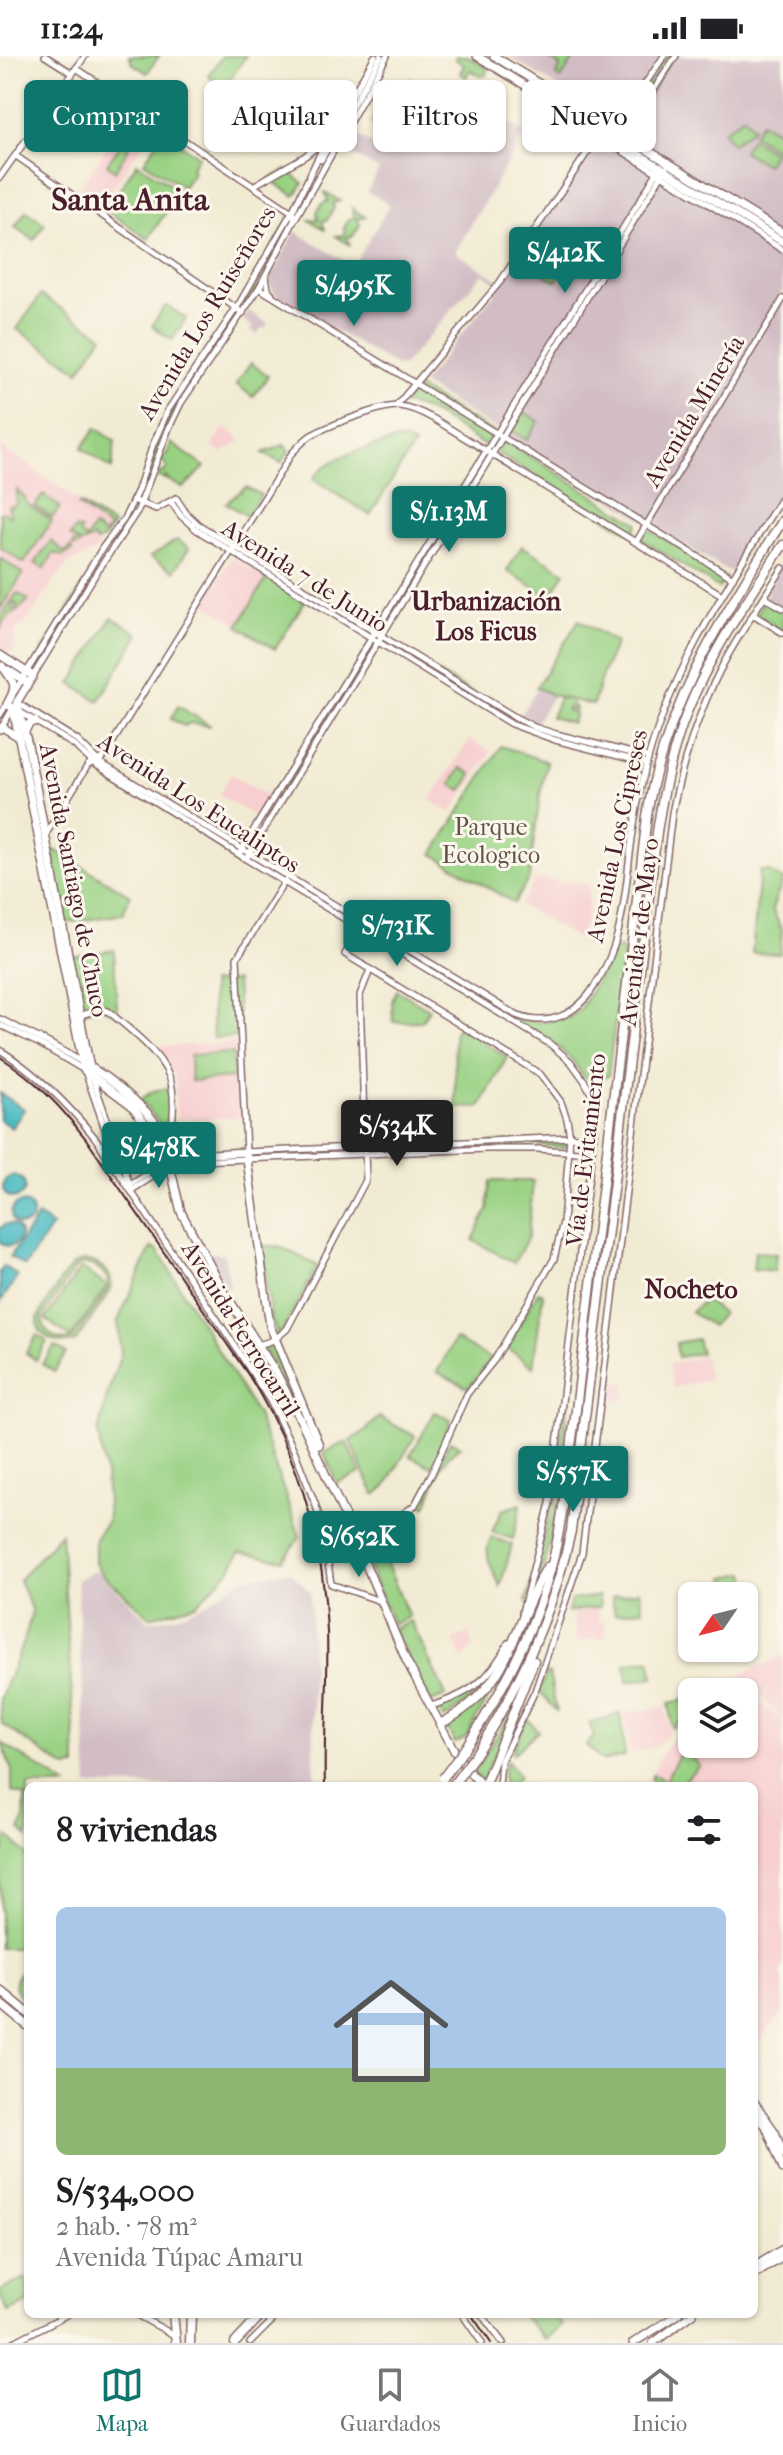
<!DOCTYPE html>
<html lang="es">
<meta charset="utf-8">
<style>
:root{--surface:#fff;--page:#f6f6f6;--text:#202124;--muted:#757577;--line:#e0e0e0;--accent:#0f766e}
body{margin:0;font-family:"IM FELL French Canon",serif;background:var(--page);color:var(--text);height:100vh;display:flex;flex-direction:column;font-size:30px;white-space:nowrap}
*{box-sizing:border-box;margin:0}
p{font-size:26px;color:var(--muted)}
.icon{flex:none;width:44px;height:44px;fill:none;stroke:currentColor;stroke-width:2;stroke-linecap:round;stroke-linejoin:round}
.map{position:relative;flex:1;overflow:hidden}
.drawer{position:absolute;left:24px;top:1726px;width:734px;height:536px;display:flex;flex-direction:column;background:var(--surface);border-radius:12px;box-shadow:0 2px 6px #0004}
.drawer>*{flex:none}
.hud{position:absolute;left:24px;top:24px;width:736px;height:72px;display:flex;gap:16px}
.needle{width:52px;rotate:235deg}
.controls{position:absolute;left:678px;top:1526px;display:grid;gap:16px}
.controls a{display:grid;place-items:center;width:80px;height:80px;border-radius:12px;background:var(--surface);box-shadow:0 2px 6px #0004;font-size:40px}
.price{position:absolute;translate:-50% -68px;padding:0 18px;border-radius:8px;background:var(--accent);color:#fff;font-size:26px;line-height:52px;filter:drop-shadow(0 2px 4px #0008)}
.price::after{content:'';position:absolute;left:50%;top:48px;width:24px;height:18px;margin-left:-12px;background:inherit;clip-path:polygon(0 0,100% 0,50% 100%)}
.price.current{background:#222;color:#fff}
ul{padding:0;list-style:none}
li{display:grid;align-content:center;gap:16px;height:424px;padding:0 32px}
li+li{border-top:2px solid var(--line)}
li span{display:grid;place-items:center;height:248px;border-radius:12px;color:#555}
li>.icon{margin-inline-start:auto}
span .icon{width:144px;height:144px;fill:#fffc;stroke-width:1}
li b{font-size:34px}
h2{display:flex;justify-content:space-between;align-items:center;height:96px;padding:0 32px;font-size:34px}
.tag{padding:0 28px;border-radius:12px;background:var(--surface);box-shadow:0 2px 6px #0004;font-size:28px;line-height:72px}
.tag.current{background:var(--accent);color:#fff}
.status{display:flex;justify-content:space-between;align-items:center;height:56px;padding:0 40px;background:var(--surface);direction:ltr}
.status svg{height:22px;fill:currentColor}
.dock{display:flex;justify-content:space-around;align-items:center;height:112px;border-top:2px solid var(--line);background:var(--surface);font-size:22px;color:var(--muted)}
.dock a{display:grid;justify-items:center;gap:4px}
.dock .current{color:var(--accent)}
.map>svg:first-child{display:block}
.built{fill:#f7cfd0}
.industrial{fill:#d2bdc5}
.green{fill:#99d183;stroke:#727857;stroke-width:2;fill-rule:evenodd}
.water{fill:#4dbcc2;stroke:#4c6e76;stroke-width:2}
.lines{fill:none;stroke-linecap:round;stroke-linejoin:round}
.tertiary-casing{stroke:#856666;stroke-width:8}
.secondary-casing{stroke:#856666;stroke-width:8}
.primary-casing{stroke:#856666;stroke-width:10}
.trunk-casing{stroke:#856666;stroke-width:11}
.motorway-casing{stroke:#856666;stroke-width:11}
.tertiary{stroke:#fff;stroke-width:5}
.secondary{stroke:#fff;stroke-width:5}
.primary{stroke:#fff;stroke-width:7}
.trunk{stroke:#fff;stroke-width:8}
.motorway{stroke:#fff;stroke-width:8}
.rail{stroke:#4a1f2b;stroke-width:2}
.motorway-bridge-casing{stroke:#856666;stroke-width:11;stroke-linecap:butt}
.motorway-bridge{stroke:#fff;stroke-width:8}
.labels{text-anchor:middle;dominant-baseline:central;stroke-width:6;stroke-linejoin:round;paint-order:stroke}
.street-label{font-size:24px;fill:#4a1f2b;stroke:#fbf7ec}
.park-label{font-size:24px;fill:#625445;stroke:#fbf7ec}
.neighbourhood-label{font-size:26px;font-weight:bold;fill:#4a1f2b;stroke:#fbf7ec}
.district-label{font-size:32px;font-weight:bold;fill:#4a1f2b;stroke:#fbf7ec}
</style>
<div class="status"><b>11:24</b><svg viewBox="0 0 49 12"><path d="M0 12V9h3v3zM5 12V6h3v6zM10 12V3h3v9zM15 12V0h3v12zM26 1h20v11H26zM47 4h2v5h-2z"/></svg></div>
<div class="map">
<svg width="783" height="2287" viewBox="0 0 783 2287">
<rect width="100%" height="100%" fill="#fbf7ec"/>
<filter id="ink" filterUnits="userSpaceOnUse"><feTurbulence type="fractalNoise" baseFrequency=".0125" numOctaves="2"/><feDisplacementMap in="SourceGraphic" scale="16" xChannelSelector="R" yChannelSelector="G"/><feConvolveMatrix kernelMatrix="1 2 1 2 8 2 1 2 1" color-interpolation-filters="sRGB"/></filter>
<filter id="wash" filterUnits="userSpaceOnUse"><feTurbulence type="fractalNoise" baseFrequency=".006" numOctaves="4" result="noise"/><feDisplacementMap in="SourceGraphic" scale="32" xChannelSelector="R" yChannelSelector="G"/><feGaussianBlur stdDeviation="1.8" result="paint"/><feColorMatrix in="noise" values="0 0 0 0 0 0 0 0 0 0 0 0 0 0 0 0 0 1.4 0 .05"/><feComposite in="paint" operator="in"/></filter>
<g filter="url(#wash)">
<rect width="100%" height="100%" fill="#f2ebd3"/>
<g class="built">
<polygon points="121,70 144,86 99,154 76,137"/>
<polygon points="224,371 239,382 240,386 221,397 211,391"/>
<polygon points="0,390 10,399 14,399 114,470 104,483 98,486 99,489 96,495 70,506 60,517 25,567 16,574 13,596 0,595"/>
<polygon points="232,501 266,522 238,568 204,547"/>
<polygon points="470,683 491,696 451,757 430,744"/>
<polygon points="231,718 269,741 257,762 219,739"/>
<polygon points="536,823 589,828 588,854 579,884 520,849"/>
<polygon points="236,987 242,1058 240,1062 176,1062 175,1022 157,990"/>
<polygon points="704,1300 709,1321 708,1323 673,1332 669,1308"/>
<polygon points="609,1324 626,1327 627,1343 617,1344 615,1347 614,1344 607,1345 606,1333 608,1333"/>
<polygon points="389,1469 391,1473 385,1489 368,1494 361,1479"/>
<polygon points="597,1553 600,1566 604,1565 607,1581 576,1586 573,1558"/>
<polygon points="469,1576 474,1590 462,1604 454,1584"/>
<polygon points="783,1600 783,1910 780,1917 783,1924 783,1958 754,1989 754,1730 646,1730 663,1695 692,1659 692,1688 744,1688 744,1636 719,1636 739,1619 767,1653 777,1661 781,1662 740,1618"/>
<polygon points="665,1651 670,1676 656,1691 630,1697 623,1657"/>
</g>
<g class="industrial">
<polygon points="508,0 783,0 783,234 777,244 783,248 783,427 734,514 729,516 422,328 501,229 483,217 405,308 398,311 278,241 273,235 269,225 295,175 353,210 390,149 367,135 379,114 341,91 350,75 389,98 397,84 369,68 384,42 391,45 402,27 405,27 409,21 420,27 422,24 429,28 433,20 525,77 455,196 502,226 610,63"/>
<polygon points="249,255 268,268 265,272 260,273 258,279 250,274 252,270 243,264"/>
<polygon points="783,503 783,552 765,541"/>
<polygon points="537,632 553,639 535,668 520,660"/>
<polygon points="208,1197 224,1198 230,1230 228,1233"/>
<polygon points="96,1514 149,1566 183,1558 208,1546 244,1522 290,1515 310,1536 315,1730 88,1730 77,1524"/>
</g>
<g class="green">
<polygon points="129,0 159,0 147,17 132,7"/>
<polygon points="222,0 246,0 225,31 223,31 208,20"/>
<polygon points="456,0 468,0 487,12 486,19 481,20 470,14 466,21 460,17 464,9 455,3"/>
<polygon points="544,0 567,0 573,4 561,23 556,20 561,10"/>
<polygon points="667,0 674,0 646,44 639,43"/>
<polygon points="744,60 753,72 732,88 723,76"/>
<polygon points="761,66 783,79 776,93 753,79"/>
<polygon points="163,77 199,100 191,112 194,115 183,131 144,106"/>
<polygon points="751,82 774,96 766,109 743,95"/>
<polygon points="122,87 129,92 115,115 107,108"/>
<polygon points="137,107 180,135 148,183 106,154"/>
<polygon points="287,114 303,127 295,140 269,123"/>
<polygon points="325,136 340,145 333,147 334,152 327,164 322,165 325,173 309,164 318,163 317,156 322,148 328,145"/>
<polygon points="352,152 365,161 358,163 360,169 353,180 347,181 350,189 336,180 345,179 344,172 349,163 355,161"/>
<polygon points="26,155 45,168 34,184 15,171"/>
<polygon points="292,158 293,161 264,218 244,251 241,249"/>
<polygon points="547,203 564,211 556,225 540,215"/>
<polygon points="41,239 103,280 79,315 17,273"/>
<polygon points="166,249 186,262 172,284 152,270"/>
<polygon points="251,307 268,320 253,341 236,328"/>
<path d="M418,332L493,376L485,390C460,375 431,350 402,348Z"/>
<polygon points="180,339 182,341 167,372 141,441 138,440 163,371"/>
<polygon points="522,355 539,365 527,384 510,374"/>
<polygon points="96,372 115,385 112,413 82,392"/>
<path d="M397,384L406,385L414,389L370,459L313,423C330,398 369,392 397,384Z"/>
<polygon points="504,384 638,467 633,478 498,398 497,395"/>
<polygon points="171,387 205,411 183,432 166,423 167,420 165,423 156,420 160,416 164,417 167,411 161,404 164,399 167,398"/>
<polygon points="284,389 289,395 281,407 263,397"/>
<polygon points="246,431 261,439 247,460 226,447"/>
<polygon points="17,434 26,443 25,446 52,465 24,507 0,491 0,457 5,456 9,460 11,459 8,450 16,449"/>
<polygon points="43,439 60,451 52,462 35,450"/>
<polygon points="80,448 113,469 104,483 96,486 93,482 80,488 77,485 79,489 74,491 73,488 76,484 70,480 76,472 81,474 79,478 86,483 94,471 104,479 109,472 78,449"/>
<polygon points="648,473 726,522 719,532 641,483"/>
<polygon points="177,484 189,492 174,515 150,501"/>
<polygon points="51,485 65,497 71,491 72,495 63,500 54,497 44,513 35,507"/>
<polygon points="522,490 565,516 550,541 507,515"/>
<polygon points="0,502 23,518 0,553"/>
<polygon points="268,520 304,542 305,545 275,593 238,570"/>
<polygon points="85,526 87,528 35,613 32,612"/>
<polygon points="17,537 29,544 15,557 17,548 14,547 11,558 1,568 2,570 0,572 0,562"/>
<polygon points="765,544 783,555 783,575 756,558"/>
<polygon points="112,561 139,578 99,645 71,628"/>
<polygon points="579,564 616,587 602,619 593,649 572,644 571,649 576,651 575,654 567,652 567,655 575,657 572,667 551,661 559,642 571,644 552,639 536,631"/>
<polygon points="386,586 484,644 483,647 385,588"/>
<polygon points="370,587 374,589 316,685 312,683"/>
<polygon points="178,650 211,670 190,667 185,670 171,663"/>
<polygon points="501,690 547,706 540,739 529,822 514,847 433,798"/>
<polygon points="306,692 310,694 267,764 263,762"/>
<polygon points="461,712 472,718 462,735 451,728"/>
<polygon points="55,794 130,839 123,858 64,867 52,795"/>
<polygon points="760,815 767,815 783,824 772,853 782,874 780,898 752,897"/>
<path d="M621,892L624,896L608,1020L585,1022L572,1004L560,993L467,935C473,936 482,942 489,946C519,963 533,973 568,960L569,962L579,955L615,894Z"/>
<polygon points="114,894 117,956 114,957 102,951 82,956 71,901"/>
<polygon points="236,925 239,981 213,982 211,927"/>
<polygon points="397,934 429,953 422,965 393,966 392,944"/>
<polygon points="458,970 507,1001 480,1051 456,1052 454,978"/>
<polygon points="233,997 234,1022 191,1025 190,999"/>
<polygon points="169,1032 170,1074 166,1075 140,1044 153,1035"/>
<polygon points="565,1084 567,1088 564,1092 534,1088 490,1091 489,1087"/>
<polygon points="359,1093 359,1096 254,1101 254,1098"/>
<polygon points="490,1125 533,1125 528,1181 514,1207 473,1184 488,1153"/>
<polygon points="279,1190 318,1210 283,1274 278,1279 271,1263 261,1191"/>
<polygon points="151,1192 157,1194 161,1200 257,1359 300,1481 283,1504 240,1496 230,1514 196,1548 150,1561 101,1517 95,1506 95,1483 108,1463 105,1417 98,1377 108,1336 121,1298 118,1265"/>
<polygon points="755,1195 776,1198 774,1215 753,1213"/>
<path d="M85,1205C101,1206 114,1217 111,1234L76,1285C62,1291 36,1282 38,1263C39,1255 67,1215 73,1209C77,1206 80,1206 85,1205ZM82,1208C96,1208 110,1217 108,1233L73,1282C58,1288 43,1277 42,1261L76,1211Z"/>
<polygon points="81,1212 107,1230 71,1281 45,1263"/>
<polygon points="538,1236 543,1238 533,1311 506,1291"/>
<polygon points="705,1244 722,1257 712,1270 691,1256"/>
<polygon points="37,1279 47,1286 36,1304 26,1297"/>
<polygon points="455,1283 491,1303 468,1332 437,1316"/>
<polygon points="697,1283 701,1297 678,1301 676,1287"/>
<polygon points="266,1289 274,1289 306,1365 304,1366 263,1291"/>
<polygon points="55,1290 66,1297 54,1316 42,1308"/>
<polygon points="568,1345 561,1427 548,1493 543,1513 526,1547 553,1444 565,1347"/>
<polygon points="435,1356 451,1364 432,1411 410,1400"/>
<polygon points="379,1361 415,1380 386,1430 377,1438 374,1438 350,1385 366,1374"/>
<path d="M450,1385L461,1390C440,1401 435,1429 426,1451L419,1448Z"/>
<polygon points="346,1386 361,1417 337,1427 324,1397"/>
<polygon points="521,1448 513,1483 492,1476 502,1454"/>
<polygon points="61,1477 76,1702 76,1711 66,1712 2,1668 0,1643 26,1579 32,1555 19,1524"/>
<path d="M492,1481L512,1489L500,1530C493,1514 481,1497 492,1481Z"/>
<polygon points="385,1490 385,1504 409,1561 393,1568 363,1496"/>
<polygon points="746,1517 753,1556 744,1558 744,1540 729,1540 725,1521"/>
<polygon points="639,1535 643,1553 615,1558 612,1541"/>
<polygon points="599,1540 600,1551 568,1556 571,1544"/>
<polygon points="411,1565 446,1640 431,1646 393,1573"/>
<polygon points="508,1600 511,1601 466,1681 455,1687 445,1668 476,1647"/>
<polygon points="650,1604 654,1621 628,1626 625,1608"/>
<path d="M501,1606C486,1633 469,1647 443,1663L438,1651L482,1630Z"/>
<polygon points="549,1617 557,1656 539,1634 546,1618"/>
<polygon points="692,1642 692,1652 674,1672 672,1671 669,1647"/>
<polygon points="512,1655 483,1725 473,1717"/>
<polygon points="620,1658 625,1700 602,1705 586,1689 594,1681 589,1667"/>
<polygon points="527,1663 538,1675 513,1698 512,1695"/>
<polygon points="2,1687 67,1730 28,1730 28,1781 20,1774 24,1762 25,1740 12,1736 12,1715"/>
<polygon points="685,1694 699,1710 678,1730 660,1730 652,1726 651,1722 653,1718 665,1725 679,1699"/>
<path d="M507,1705L518,1719V1723L509,1730H505C501,1724 503,1711 507,1705Z"/>
<polygon points="8,1780 28,1801 28,1887 19,1892 0,1892 0,1806"/>
<path d="M24,1913H28V1947C15,1937 8,1924 24,1913Z"/>
<polygon points="25,2222 28,2228 28,2247 9,2256 0,2240 0,2235"/>
<polygon points="521,2258 552,2258 562,2269 546,2284"/>
</g>
<g class="water">
<polygon points="0,1037 24,1053 12,1072 0,1064"/>
<circle cx="14" cy="1131" r="11"/>
<circle cx="22" cy="1158" r="11"/>
<polygon points="38,1160 52,1170 25,1210 10,1201"/>
<circle cx="9" cy="1179" r="11"/>
<polygon points="4,1210 18,1220 0,1247 0,1216"/>
</g>
</g>
<g filter="url(#ink)">
<g class="lines">
<defs>
<g id="tertiary">
<polyline points="45,0 72,17"/>
<polyline points="76,12 292,156 295,163"/>
<polyline points="598,80 783,194"/>
<polyline points="16,100 243,257"/>
<polyline points="0,121 85,0"/>
<polyline points="266,220 268,233 272,238"/>
<polyline points="259,232 733,522"/>
<polyline points="397,349 500,226 601,76"/>
<polyline points="133,444 156,453 176,442 186,457 199,469 515,661 534,671 556,678 648,701"/>
<polyline points="171,446 181,460 197,474 511,668 555,684 646,707"/>
<polyline points="636,486 783,243"/>
<polyline points="764,541 783,552"/>
<polyline points="754,559 783,577"/>
<path d="M46,778L88,709L103,702L292,397C298,391 303,385 310,380C325,371 382,349 399,350C411,351 423,357 434,363L722,539"/>
<path d="M249,797L516,959C548,972 576,959 594,931C622,889 624,846 630,798C634,766 639,734 648,703C675,606 732,524 783,439"/>
<polyline points="246,803 550,988 571,1006 584,1024 593,1041 596,1061 550,1447 522,1556"/>
<polyline points="285,825 237,902 246,1096 594,1080"/>
<path d="M79,960L100,953L108,955C128,972 158,994 169,1020C176,1036 173,1072 170,1089"/>
<path d="M0,994C38,1018 68,1048 96,1083L231,1284L270,1345L294,1394L316,1450L324,1478L331,1528L380,1545"/>
<polyline points="85,1015 118,1111"/>
<polyline points="92,1020 131,1132"/>
<polyline points="176,1106 486,1093 538,1093 592,1097"/>
<polyline points="130,1129 169,1104"/>
<polyline points="132,1134 171,1109"/>
<polyline points="258,1289 274,1284 287,1273 366,1124 360,939 370,914"/>
<polyline points="353,1478 396,1463 415,1449 432,1417 467,1338 495,1303 554,1203 563,1166 570,1081 567,1063 561,1046 540,1018 345,898 361,872"/>
<path d="M431,1650C470,1638 489,1625 508,1587"/>
<path d="M499,1730L501,1705L535,1635L582,1497L672,757C683,703 700,650 727,601C744,571 764,541 783,512"/>
</g>
<g id="secondary">
<polyline points="587,55 613,67 619,66 664,0"/>
<polyline points="634,85 630,70 676,0"/>
<polyline points="321,104 381,0"/>
<polyline points="253,130 305,100 324,85"/>
<polyline points="33,620 95,519 138,454 169,372 181,347 259,232 295,163 387,0"/>
<polyline points="15,635 103,491 124,463 138,434 152,391 168,354 239,248 294,152 328,81 375,0"/>
<polyline points="16,646 77,684 99,706 249,797"/>
<polyline points="20,656 74,689 93,707 246,803 666,112"/>
<polyline points="0,659 7,648"/>
<polyline points="0,674 12,654"/>
<polyline points="239,798 661,110"/>
<polyline points="0,963 47,986 82,1006"/>
<polyline points="0,969 40,988 84,1014"/>
<polyline points="135,2258 174,2279"/>
<polyline points="462,2258 482,2287"/>
<polyline points="481,2258 503,2287"/>
<polyline points="12,2287 68,2258"/>
<polyline points="250,2287 279,2258"/>
</g>
<g id="primary">
<polyline points="477,0 783,186"/>
<polyline points="494,0 783,177"/>
<polyline points="618,78 630,70"/>
<polyline points="0,599 33,620 17,646 28,689 91,1018"/>
<path d="M2,610C15,627 18,630 7,648L13,652L84,1014L131,1049L166,1093L181,1156L225,1237L278,1320L303,1369L353,1478L406,1604L455,1696L471,1718L483,1730"/>
<polyline points="8,614 28,627"/>
<polyline points="2,671 19,681"/>
<polyline points="25,675 29,668 35,665"/>
<path d="M89,1010C122,1031 162,1063 175,1101"/>
<polyline points="170,1103 175,1100 246,1096 270,1270 319,1389"/>
<polyline points="754,2046 775,2076 783,2098"/>
<polyline points="754,2058 766,2070 783,2113"/>
<polyline points="754,2211 783,2193"/>
<polyline points="754,2219 783,2201"/>
<polyline points="633,2287 679,2258"/>
<polyline points="653,2287 693,2258"/>
</g>
<g id="trunk">
<polyline points="0,1934 28,1957"/>
<polyline points="0,1947 28,1970"/>
</g>
<g id="motorway">
<path d="M440,1668C515,1629 509,1574 547,1511"/>
<path d="M463,1695C503,1636 537,1570 554,1500C565,1452 569,1402 576,1354L647,760C664,649 725,557 783,464"/>
<path d="M473,1702C519,1632 553,1558 571,1475L657,776C663,735 672,695 687,656C711,596 748,543 783,489"/>
<polyline points="484,1730 534,1605"/>
<polyline points="173,2258 176,2287"/>
<polyline points="190,2287 191,2258"/>
<polyline points="235,2287 262,2258"/>
</g>
</defs>
<use href="#tertiary" class="tertiary-casing"/>
<use href="#secondary" class="secondary-casing"/>
<use href="#primary" class="primary-casing"/>
<use href="#trunk" class="trunk-casing"/>
<use href="#motorway" class="motorway-casing"/>
<use href="#tertiary" class="tertiary"/>
<use href="#secondary" class="secondary"/>
<use href="#primary" class="primary"/>
<use href="#trunk" class="trunk"/>
<use href="#motorway" class="motorway"/>
<g class="rail">
<path d="M0,1001C35,1023 61,1051 86,1083L249,1320C297,1397 324,1484 327,1576C329,1627 323,1679 325,1730"/>
<polyline points="471,2258 491,2287"/>
</g>
<defs>
<g id="motorway-bridge">
<polyline points="443,1722 463,1695"/>
<polyline points="453,1729 473,1702"/>
</g>
</defs>
<use href="#motorway-bridge" class="motorway-bridge-casing"/>
<use href="#motorway-bridge" class="motorway-bridge"/>
</g>
</g>
<g class="labels">
<g class="street-label">
<text transform="translate(207 257) rotate(-59)">Avenida Los Ruiseñores</text>
<text transform="translate(694 355) rotate(-59)">Avenida Minería</text>
<text transform="translate(305 520) rotate(32)">Avenida 7 de Junio</text>
<text transform="translate(199 747) rotate(33)">Avenida Los Eucaliptos</text>
<text transform="translate(617 780) rotate(-78)">Avenida Los Cipreses</text>
<text transform="translate(74 824) rotate(79)">Avenida Santiago de Chuco</text>
<text transform="translate(639 876) rotate(-83)">Avenida 1 de Mayo</text>
<text transform="translate(586 1094) rotate(-83)">Vía de Evitamiento</text>
<text transform="translate(241 1273) rotate(58)">Avenida Ferrocarril</text>
</g>
<g class="park-label">
<text x="491" y="771">Parque<tspan x="491" dy="28">Ecologico</tspan></text>
</g>
<g class="neighbourhood-label">
<text x="486" y="545">Urbanización<tspan x="486" dy="30">Los Ficus</tspan></text>
<text x="691" y="1233">Nocheto</text>
</g>
<g class="district-label">
<text x="130" y="143">Santa Anita</text>
</g>
</g>
</svg>
<div class="controls">
<a><svg class="needle" viewBox="-14 -14 28 28"><path d="M0-13l5 13h-10z" fill="#e53935"/><path d="M0 13l5-13h-10z" fill="#757577"/></svg></a>
<a><svg class="icon" aria-label="layers" viewBox="0 0 24 24"><path d="M12 4l9 5-9 5-9-5zM3 14l9 5 9-5"/></svg></a>
</div>
<b class="price" style="left:565px;top:239px">S/412K</b>
<b class="price" style="left:354px;top:272px">S/495K</b>
<b class="price" style="left:449px;top:498px">S/1.13M</b>
<b class="price" style="left:397px;top:912px">S/731K</b>
<b class="price current" style="left:397px;top:1112px">S/534K</b>
<b class="price" style="left:159px;top:1134px">S/478K</b>
<b class="price" style="left:573px;top:1458px">S/557K</b>
<b class="price" style="left:359px;top:1523px">S/652K</b>
<div class="hud">
<a class="tag current">Comprar</a>
<a class="tag">Alquilar</a>
<a class="tag">Filtros</a>
<a class="tag">Nuevo</a>
</div>
<section class="drawer">
<h2>8 viviendas<svg class="icon" aria-label="filters" viewBox="0 0 24 24"><path d="M4 7h16M4 17h16"/><circle cx="9" cy="7" r="2"/><circle cx="15" cy="17" r="2"/></svg></h2>
<ul>
<li><span style="background:linear-gradient(#a9c7e8 65%,#8fb573 0)"><svg class="icon" aria-label="home" viewBox="0 0 24 24"><path d="M3 11l9-7 9 7M6 9v11h12V9"/></svg></span><div><b>S/534,000</b><p>2 hab. · 78 m²</p><p>Avenida Túpac Amaru</p></div></li>
</ul>
</section>
</div>
<nav class="dock">
<a class="current"><svg class="icon" aria-label="map" viewBox="0 0 24 24"><path d="M3 6l6-2 6 2 6-2v14l-6 2-6-2-6 2zM9 4v14M15 6v14"/></svg>Mapa</a>
<a><svg class="icon" aria-label="saved" viewBox="0 0 24 24"><path d="M7 4h10v16l-5-4-5 4z"/></svg>Guardados</a>
<a><svg class="icon" aria-label="home" viewBox="0 0 24 24"><path d="M3 11l9-7 9 7M6 9v11h12V9"/></svg>Inicio</a>
</nav>
